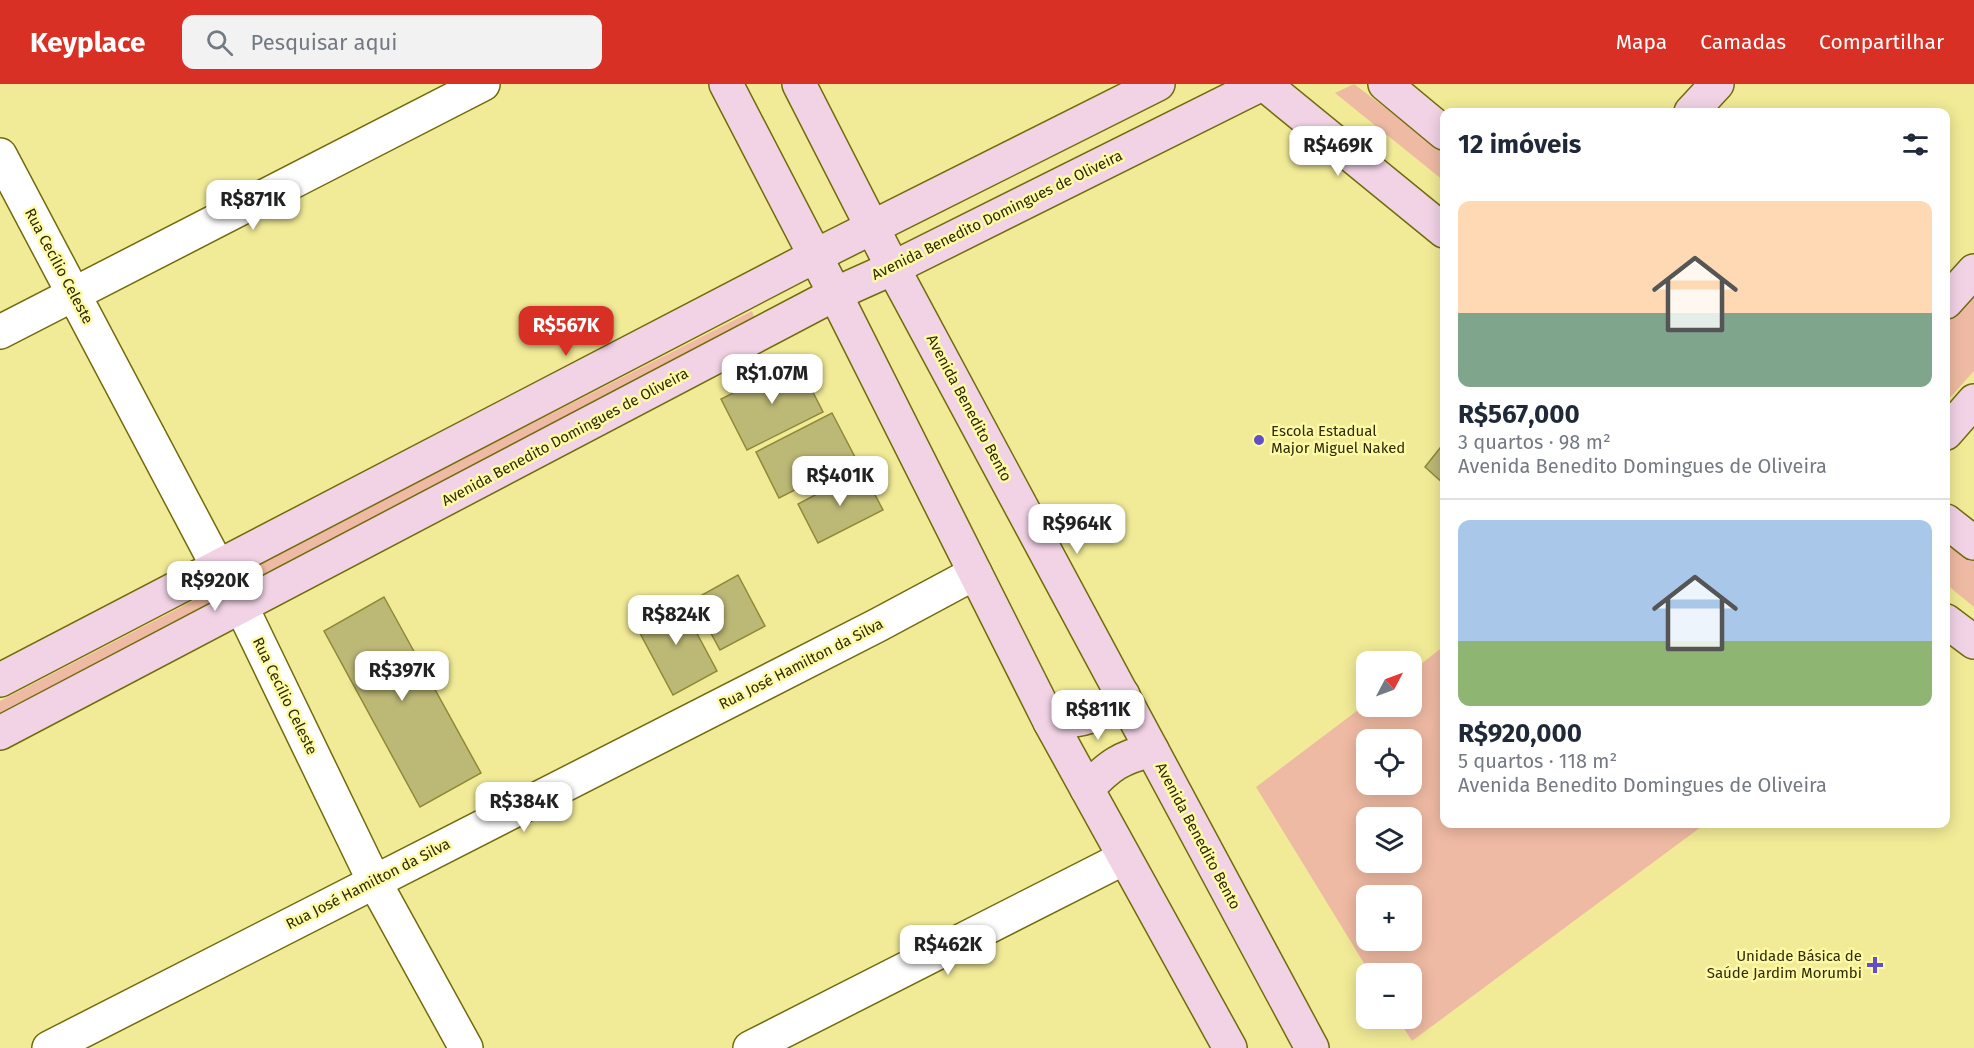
<!DOCTYPE html>
<html lang="pt">
<meta charset="utf-8">
<style>
:root{--surface:#fff;--page:#f2f2f3;--text:#1f2937;--muted:#747a83;--line:#e0e1e3;--accent:#d93025}
body{margin:0;font-family:"Fira Sans",sans-serif;background:var(--page);color:var(--text);height:100vh;display:flex;flex-direction:column;font-size:22px;white-space:nowrap}
*{box-sizing:border-box;margin:0}
p{font-size:20px;color:var(--muted)}
.icon{flex:none;width:33px;height:33px;fill:none;stroke:currentColor;stroke-width:2;stroke-linecap:round;stroke-linejoin:round}
.map{position:relative;flex:1;overflow:hidden}
.side{position:absolute;left:1440px;top:24px;width:510px;height:720px;display:flex;flex-direction:column;background:var(--surface);border-radius:12px;box-shadow:0 3px 15px #0003}
.side>*{flex:none}
.needle{width:39px;rotate:49deg}
.controls{position:absolute;left:1356px;top:567px;display:grid;gap:12px}
.controls a{display:grid;place-items:center;width:66px;height:66px;border-radius:12px;background:var(--surface);box-shadow:0 3px 15px #0003;font-size:30px}
.price{position:absolute;translate:-50% -51px;padding:0 14px;border-radius:12px;background:#fff;color:#222;font-size:20px;line-height:39px;filter:drop-shadow(0 2px 3px #0008)}
.price::after{content:'';position:absolute;left:50%;top:36px;width:18px;height:14px;margin-left:-9px;background:inherit;clip-path:polygon(0 0,100% 0,50% 100%)}
.price.current{background:var(--accent);color:#fff}
ul{padding:0;list-style:none}
li{display:grid;align-content:center;gap:12px;height:318px;padding:0 18px}
li+li{border-top:2px solid var(--line)}
li span{display:grid;place-items:center;height:186px;border-radius:12px;color:#555}
li>.icon{margin-inline-start:auto}
span .icon{width:108px;height:108px;fill:#fffc;stroke-width:1}
li b{font-size:26px}
h2{display:flex;justify-content:space-between;align-items:center;height:72px;padding:0 18px;font-size:26px}
header{display:flex;align-items:center;gap:36px;box-sizing:border-box;height:84px;padding:0 30px;background:var(--accent);color:#fff}
header strong{font-size:28px}
nav{display:flex;gap:33px;margin-inline-start:auto;font-size:21px}
.search{width:420px;height:54px;background:var(--page);display:flex;align-items:center;gap:15px;box-sizing:border-box;padding:0 21px;border-radius:12px;color:var(--muted);font-size:22px}
.map>svg:first-child{display:block}
.green{fill:#efbaa3;fill-rule:evenodd}
.building{fill:#bcb876;stroke:#908a36;stroke-width:1.5}
.lines{fill:none;stroke-linecap:round;stroke-linejoin:round}
.street-casing{stroke:#726b0d;stroke-width:36}
.secondary-casing{stroke:#726b0d;stroke-width:36}
.street{stroke:#fff;stroke-width:33}
.secondary{stroke:#f2d3e6;stroke-width:33}
.poi-dot{fill:#624fc8;stroke:#fef9a4;stroke-width:2}
.labels{text-anchor:middle;dominant-baseline:central;stroke-width:5;stroke-linejoin:round;paint-order:stroke}
.street-label{font-size:15px;fill:#2e2b07;stroke:#fef9a4}
.poi-label{font-size:15px;fill:#2e2b07;stroke:#fef9a4;text-anchor:start}
</style>
<header>
<strong>Keyplace</strong>
<div class="search"><svg class="icon" aria-label="search" viewBox="0 0 24 24"><circle cx="10" cy="10" r="6"/><path d="M15 15l6 6"/></svg>Pesquisar aqui</div>
<nav><a>Mapa</a><a>Camadas</a><a>Compartilhar</a></nav>
</header>
<div class="map">
<svg width="1974" height="964" viewBox="0 0 1974 964">
<rect width="100%" height="100%" fill="#f1eb97"/>
<g class="green">
<polygon points="1354,0 1444,68 1444,97 1335,9"/>
<polygon points="1974,211 1974,287 1946,318 1946,241"/>
<polygon points="752,227 756,239 250,501 243,488"/>
<polygon points="1946,452 1974,474 1974,523 1946,500"/>
<polygon points="212,507 217,519 0,630 0,617"/>
<path d="M1444,562V740H1705L1412,957L1398,935L1412,934V890L1370,889L1256,703L1366,620V622H1412V587ZM1366,656H1412V700H1366ZM1366,734H1412V778H1366ZM1366,812H1412V856H1366Z"/>
</g>
<g class="building">
<polygon points="797,277 823,328 747,366 721,315"/>
<polygon points="832,329 856,375 779,414 756,368"/>
<polygon points="1444,359 1444,400 1425,383"/>
<polygon points="862,386 883,426 818,459 798,420"/>
<polygon points="738,491 765,542 720,566 693,516"/>
<polygon points="384,513 481,689 420,723 324,547"/>
<polygon points="678,514 717,587 673,611 634,538"/>
</g>
<g class="lines">
<defs>
<g id="street">
<polyline points="0,71 218,483 242,524 374,797 466,964"/>
<polyline points="0,248 483,0"/>
<polyline points="49,964 878,541 975,489"/>
<polyline points="750,964 1124,774"/>
</g>
<g id="secondary">
<polyline points="726,0 835,210 1050,638 1230,964"/>
<polyline points="799,0 893,184 1312,964"/>
<polyline points="1264,0 1444,147"/>
<polyline points="1385,0 1444,49"/>
<polyline points="1691,28 1717,0"/>
<polyline points="1946,218 1974,187"/>
<polyline points="1946,349 1974,317"/>
<polyline points="1946,437 1974,459"/>
<polyline points="1946,537 1974,558"/>
<polyline points="0,596 815,172 1158,0"/>
<path d="M1050,638C1086,636 1094,635 1123,611"/>
<polyline points="0,649 835,210 893,184 1262,0"/>
<path d="M1087,705C1110,681 1120,674 1152,666"/>
</g>
</defs>
<use href="#street" class="street-casing"/>
<use href="#secondary" class="secondary-casing"/>
<use href="#street" class="street"/>
<use href="#secondary" class="secondary"/>
</g>
<g class="poi-dot">
<circle cx="1259" cy="356" r="6"/>
<path d="M1872 872h6v6h6v6h-6v6h-6v-6h-6v-6h6z"/>
</g>
<g class="labels">
<g class="street-label">
<text transform="translate(997 131) rotate(-26)">Avenida Benedito Domingues de Oliveira</text>
<text transform="translate(59 182) rotate(62)">Rua Cecílio Celeste</text>
<text transform="translate(969 324) rotate(62)">Avenida Benedito Bento</text>
<text transform="translate(565 353) rotate(-28)">Avenida Benedito Domingues de Oliveira</text>
<text transform="translate(801 580) rotate(-27)">Rua José Hamilton da Silva</text>
<text transform="translate(285 612) rotate(64)">Rua Cecílio Celeste</text>
<text transform="translate(1198 752) rotate(62)">Avenida Benedito Bento</text>
<text transform="translate(368 800) rotate(-27)">Rua José Hamilton da Silva</text>
</g>
<g class="poi-label">
<text x="1271" y="347">Escola Estadual<tspan x="1271" dy="17">Major Miguel Naked</tspan></text>
<text x="1862" y="872" text-anchor="end">Unidade Básica de<tspan x="1862" dy="17">Saúde Jardim Morumbi</tspan></text>
</g>
</g>
</svg>
<div class="controls">
<a><svg class="needle" viewBox="-14 -14 28 28"><path d="M0-13l5 13h-10z" fill="#e53935"/><path d="M0 13l5-13h-10z" fill="#747a83"/></svg></a>
<a><svg class="icon" aria-label="locate" viewBox="0 0 24 24"><circle cx="12" cy="12" r="6"/><path d="M12 2v4M12 18v4M2 12h4M18 12h4"/></svg></a>
<a><svg class="icon" aria-label="layers" viewBox="0 0 24 24"><path d="M12 4l9 5-9 5-9-5zM3 14l9 5 9-5"/></svg></a>
<a>+</a>
<a>−</a>
</div>
<b class="price" style="left:1338px;top:93px">R$469K</b>
<b class="price" style="left:253px;top:147px">R$871K</b>
<b class="price current" style="left:566px;top:273px">R$567K</b>
<b class="price" style="left:772px;top:321px">R$1.07M</b>
<b class="price" style="left:840px;top:423px">R$401K</b>
<b class="price" style="left:1077px;top:471px">R$964K</b>
<b class="price" style="left:215px;top:528px">R$920K</b>
<b class="price" style="left:676px;top:562px">R$824K</b>
<b class="price" style="left:402px;top:618px">R$397K</b>
<b class="price" style="left:1098px;top:657px">R$811K</b>
<b class="price" style="left:524px;top:749px">R$384K</b>
<b class="price" style="left:948px;top:892px">R$462K</b>
<section class="side">
<h2>12 imóveis<svg class="icon" aria-label="filters" viewBox="0 0 24 24"><path d="M4 7h16M4 17h16"/><circle cx="9" cy="7" r="2"/><circle cx="15" cy="17" r="2"/></svg></h2>
<ul>
<li><span style="background:linear-gradient(#ffd9b3 60%,#7fa58c 0)"><svg class="icon" aria-label="home" viewBox="0 0 24 24"><path d="M3 11l9-7 9 7M6 9v11h12V9"/></svg></span><div><b>R$567,000</b><p>3 quartos · 98 m²</p><p>Avenida Benedito Domingues de Oliveira</p></div></li>
<li><span style="background:linear-gradient(#a9c7e8 65%,#8fb573 0)"><svg class="icon" aria-label="home" viewBox="0 0 24 24"><path d="M3 11l9-7 9 7M6 9v11h12V9"/></svg></span><div><b>R$920,000</b><p>5 quartos · 118 m²</p><p>Avenida Benedito Domingues de Oliveira</p></div></li>
</ul>
</section>
</div>
